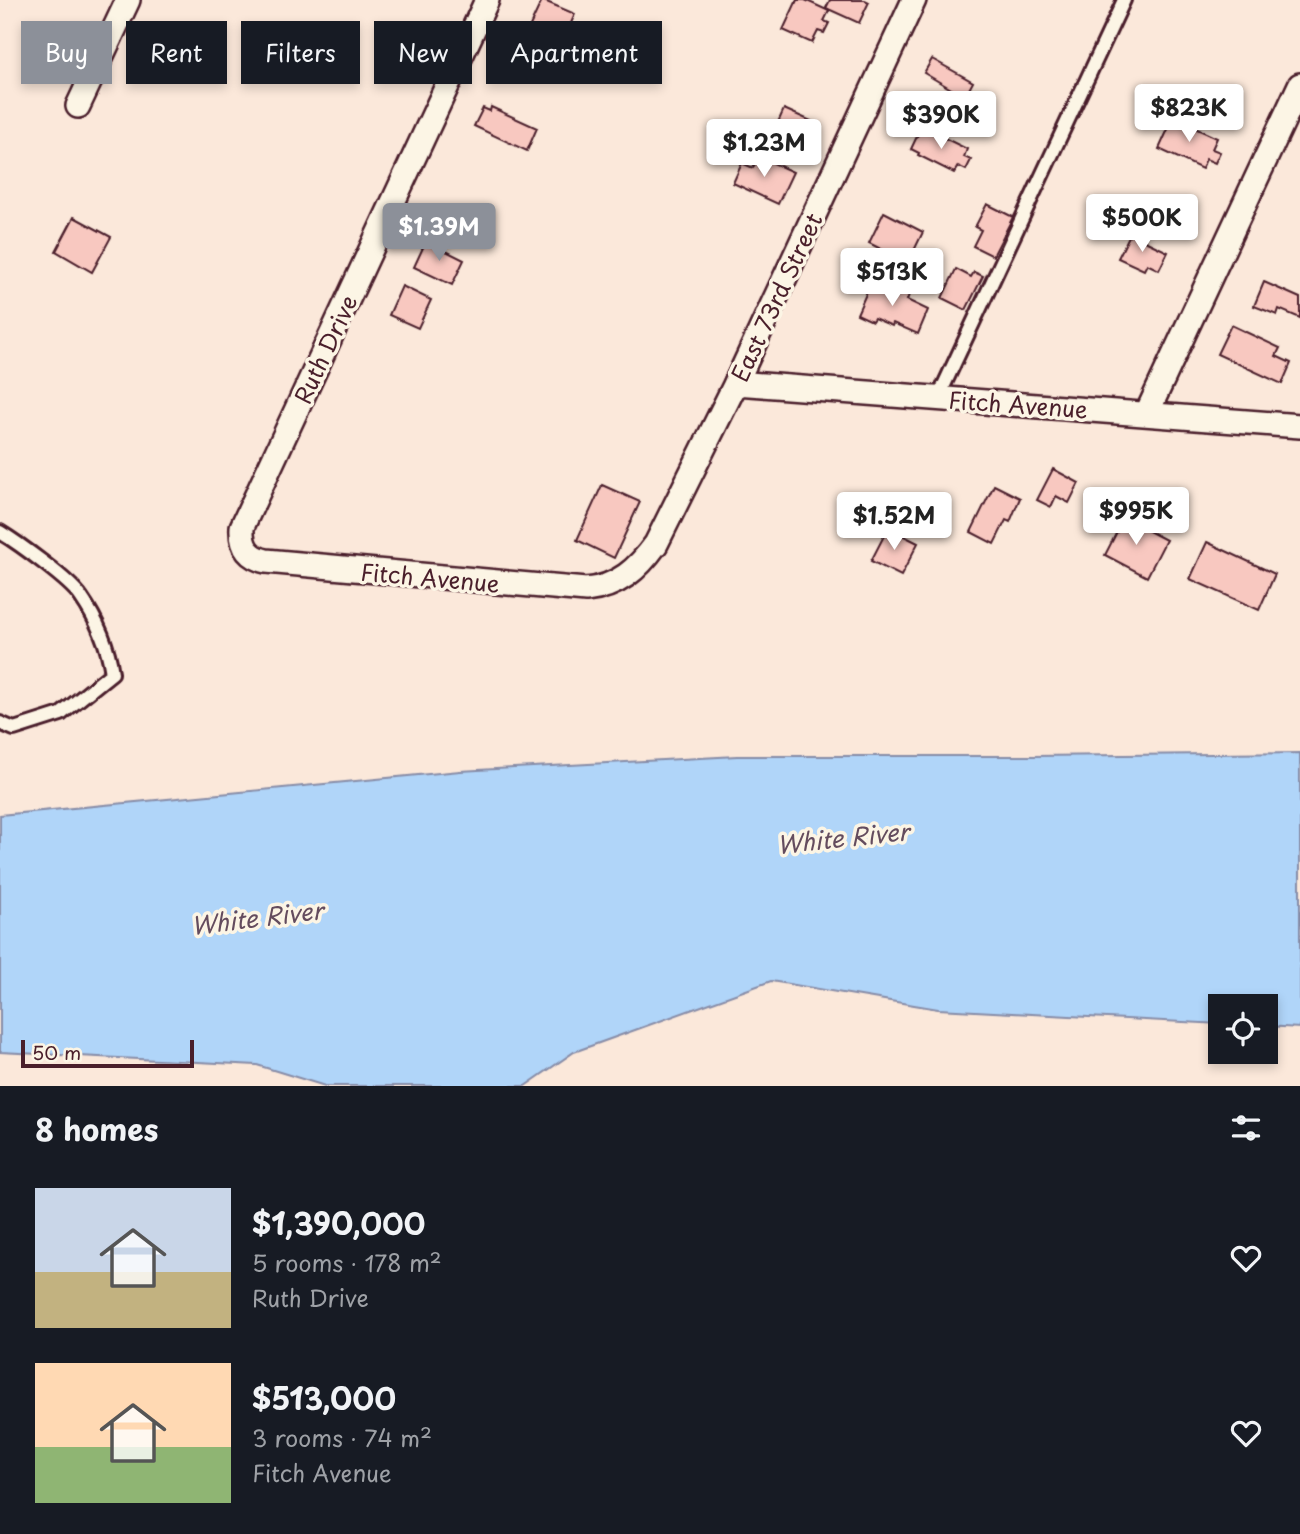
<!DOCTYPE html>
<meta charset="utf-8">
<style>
:root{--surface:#171b24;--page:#242831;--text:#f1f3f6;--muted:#9ea1a6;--accent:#8c9099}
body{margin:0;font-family:"Playpen Sans",sans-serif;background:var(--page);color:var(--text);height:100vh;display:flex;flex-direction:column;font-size:26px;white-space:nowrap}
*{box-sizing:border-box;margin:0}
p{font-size:23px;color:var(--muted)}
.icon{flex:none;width:38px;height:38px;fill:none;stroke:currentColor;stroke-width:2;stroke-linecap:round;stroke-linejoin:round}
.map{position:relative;height:1086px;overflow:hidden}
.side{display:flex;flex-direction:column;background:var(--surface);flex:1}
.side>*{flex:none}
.top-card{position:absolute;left:21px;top:21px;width:700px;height:63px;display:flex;gap:14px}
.tools{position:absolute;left:1208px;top:994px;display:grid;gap:14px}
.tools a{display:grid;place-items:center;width:70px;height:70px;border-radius:0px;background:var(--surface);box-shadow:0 4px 10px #0003;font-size:35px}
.scale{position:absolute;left:21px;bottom:18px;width:173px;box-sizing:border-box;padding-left:7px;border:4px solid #4a1f2b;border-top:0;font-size:19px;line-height:24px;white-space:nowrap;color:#4a1f2b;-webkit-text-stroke:5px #fcf5e5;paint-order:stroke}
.price{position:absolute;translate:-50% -60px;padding:0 16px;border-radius:7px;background:#fff;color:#222;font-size:23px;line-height:46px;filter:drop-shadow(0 2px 4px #0008)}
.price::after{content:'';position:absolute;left:50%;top:42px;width:21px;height:16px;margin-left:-10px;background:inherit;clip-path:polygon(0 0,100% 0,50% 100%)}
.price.selected{background:var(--accent);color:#fff}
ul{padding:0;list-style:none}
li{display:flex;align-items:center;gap:21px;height:175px;padding:0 35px}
li span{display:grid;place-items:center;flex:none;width:196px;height:140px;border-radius:0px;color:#555}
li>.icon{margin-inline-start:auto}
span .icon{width:84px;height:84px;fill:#fffc;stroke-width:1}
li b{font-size:30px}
h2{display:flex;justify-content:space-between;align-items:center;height:84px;padding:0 35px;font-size:30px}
.pill{padding:0 24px;border-radius:0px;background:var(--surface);box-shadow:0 4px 10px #0003;font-size:24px;line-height:63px}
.pill.selected{background:var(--accent);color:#fff}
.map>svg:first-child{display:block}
.water{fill:#b0d5f9;stroke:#878ca7;stroke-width:2}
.building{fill:#f8c8c0;stroke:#4a1f2b;stroke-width:2}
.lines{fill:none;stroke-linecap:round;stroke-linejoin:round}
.service-casing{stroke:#4a1f2b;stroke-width:18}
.minor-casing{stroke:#4a1f2b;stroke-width:28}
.service{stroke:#fcf5e5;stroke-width:12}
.minor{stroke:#fcf5e5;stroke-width:23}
.labels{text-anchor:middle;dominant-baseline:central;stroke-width:7;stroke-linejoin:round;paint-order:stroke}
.street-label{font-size:23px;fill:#4a1f2b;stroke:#fcf5e5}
.water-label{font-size:24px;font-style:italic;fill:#644c5e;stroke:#fcf5e5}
</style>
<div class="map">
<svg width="1300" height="1086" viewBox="0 0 1300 1086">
<rect width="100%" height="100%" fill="#fbe8da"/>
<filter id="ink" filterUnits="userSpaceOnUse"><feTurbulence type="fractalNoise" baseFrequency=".0143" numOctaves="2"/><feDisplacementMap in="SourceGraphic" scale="14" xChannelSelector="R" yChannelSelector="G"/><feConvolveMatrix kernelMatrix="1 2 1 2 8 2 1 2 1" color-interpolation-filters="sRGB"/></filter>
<g filter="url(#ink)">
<polygon class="water" points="1300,753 1300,1028 1265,1026 1265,1006 1220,1006 1220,1024 938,1009 771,981 574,1052 525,1086 325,1086 257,1065 0,1052 0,815 460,771 737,756 1033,756"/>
<g class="building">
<polygon points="542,0 575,14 568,30 573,33 568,44 563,41 562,43 529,28"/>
<polygon points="797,0 805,0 829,11 824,21 829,23 824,33 818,31 812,43 783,30"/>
<polygon points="830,0 865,0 869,2 859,23 826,8"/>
<polygon points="932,59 973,82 965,97 924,73"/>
<polygon points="491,107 537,128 527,151 474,126 483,108 490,111"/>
<polygon points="784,109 811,121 806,130 811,132 801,154 796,151 792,160 766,149"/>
<polygon points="1173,118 1217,138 1212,149 1220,152 1215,163 1206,159 1202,169 1159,149"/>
<polygon points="920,130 927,133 928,130 967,149 964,157 971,160 966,170 958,166 954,173 918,155 919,153 911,149"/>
<polygon points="758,156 793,172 778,204 733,183 742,163 753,168"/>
<polygon points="987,204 1013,217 993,256 973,246 981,230 975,227"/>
<polygon points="884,212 923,232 908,263 869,243"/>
<polygon points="74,217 111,237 92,272 56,251"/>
<polygon points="1130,234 1168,252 1159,270 1147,264 1144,270 1118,258"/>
<polygon points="426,241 464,260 452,285 414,267"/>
<polygon points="956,269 971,277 974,272 983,276 966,310 942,298"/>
<polygon points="877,280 909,295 907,300 928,310 918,334 893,323 892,326 874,318 872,321 857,314 869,287 873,289"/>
<polygon points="1264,282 1300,298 1300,318 1279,309 1277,315 1254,306"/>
<polygon points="402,286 431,300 418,328 389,315"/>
<polygon points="1231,325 1280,348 1276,356 1291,363 1282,384 1217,354"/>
<polygon points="1053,469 1079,483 1069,503 1056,496 1051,507 1037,500"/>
<polygon points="602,485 640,502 614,558 577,540"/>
<polygon points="994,485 1020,498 1010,522 1006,520 994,544 971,532"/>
<polygon points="1124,518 1166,540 1147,577 1105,555"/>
<polygon points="888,528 918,543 901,576 871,561"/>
<polygon points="1207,542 1275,574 1259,610 1190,579"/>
</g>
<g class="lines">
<defs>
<g id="service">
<polyline points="938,398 1124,0"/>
<path d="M0,532C18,543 71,581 81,597C97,620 108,646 112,673L61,714L14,729L0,723"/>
</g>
<g id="minor">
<path d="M487,0L242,527C241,546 248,557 266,561L586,590C618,587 638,569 656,544L736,383L914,0"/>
<polyline points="78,106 128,0"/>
<polyline points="736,383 1300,426"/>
<polyline points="1147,413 1300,85"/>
</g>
</defs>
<use href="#service" class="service-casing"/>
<use href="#minor" class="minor-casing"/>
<use href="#service" class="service"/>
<use href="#minor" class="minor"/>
</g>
</g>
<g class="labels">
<g class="street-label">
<text transform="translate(776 297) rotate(-65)">East 73rd Street</text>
<text transform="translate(325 349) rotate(-65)">Ruth Drive</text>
<text transform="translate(1018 404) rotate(4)">Fitch Avenue</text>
<text transform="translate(430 577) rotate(5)">Fitch Avenue</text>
</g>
<g class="water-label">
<text transform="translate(843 837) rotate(-6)">White River</text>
<text transform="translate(257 917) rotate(-7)">White River</text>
</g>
</g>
</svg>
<div class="tools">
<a><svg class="icon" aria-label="locate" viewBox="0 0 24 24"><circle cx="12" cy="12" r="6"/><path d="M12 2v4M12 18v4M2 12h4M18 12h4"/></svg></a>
</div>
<div class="scale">50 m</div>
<b class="price" style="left:1189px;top:144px">$823K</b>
<b class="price" style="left:941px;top:151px">$390K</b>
<b class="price" style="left:764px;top:179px">$1.23M</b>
<b class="price" style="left:1142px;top:254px">$500K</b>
<b class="price selected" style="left:439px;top:263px">$1.39M</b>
<b class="price" style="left:892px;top:308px">$513K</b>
<b class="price" style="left:1136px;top:547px">$995K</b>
<b class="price" style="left:894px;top:552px">$1.52M</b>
<div class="top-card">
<a class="pill selected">Buy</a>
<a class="pill">Rent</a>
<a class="pill">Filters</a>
<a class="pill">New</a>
<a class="pill">Apartment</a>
</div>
</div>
<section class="side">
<h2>8 homes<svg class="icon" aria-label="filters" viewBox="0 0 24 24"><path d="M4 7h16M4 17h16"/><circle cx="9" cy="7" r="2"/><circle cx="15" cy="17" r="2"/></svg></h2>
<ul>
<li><span style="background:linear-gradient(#c9d6e8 60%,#c2b280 0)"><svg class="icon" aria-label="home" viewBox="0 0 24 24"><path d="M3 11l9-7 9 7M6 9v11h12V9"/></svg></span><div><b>$1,390,000</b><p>5 rooms · 178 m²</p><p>Ruth Drive</p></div><svg class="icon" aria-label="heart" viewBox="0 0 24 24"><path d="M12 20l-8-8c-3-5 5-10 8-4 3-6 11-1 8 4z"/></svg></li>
<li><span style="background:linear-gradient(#ffd9b3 60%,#8fb573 0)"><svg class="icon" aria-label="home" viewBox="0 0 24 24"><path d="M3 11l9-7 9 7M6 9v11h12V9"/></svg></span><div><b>$513,000</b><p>3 rooms · 74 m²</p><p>Fitch Avenue</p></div><svg class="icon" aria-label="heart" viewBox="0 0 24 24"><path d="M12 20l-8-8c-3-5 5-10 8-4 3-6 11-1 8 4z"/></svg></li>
</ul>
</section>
